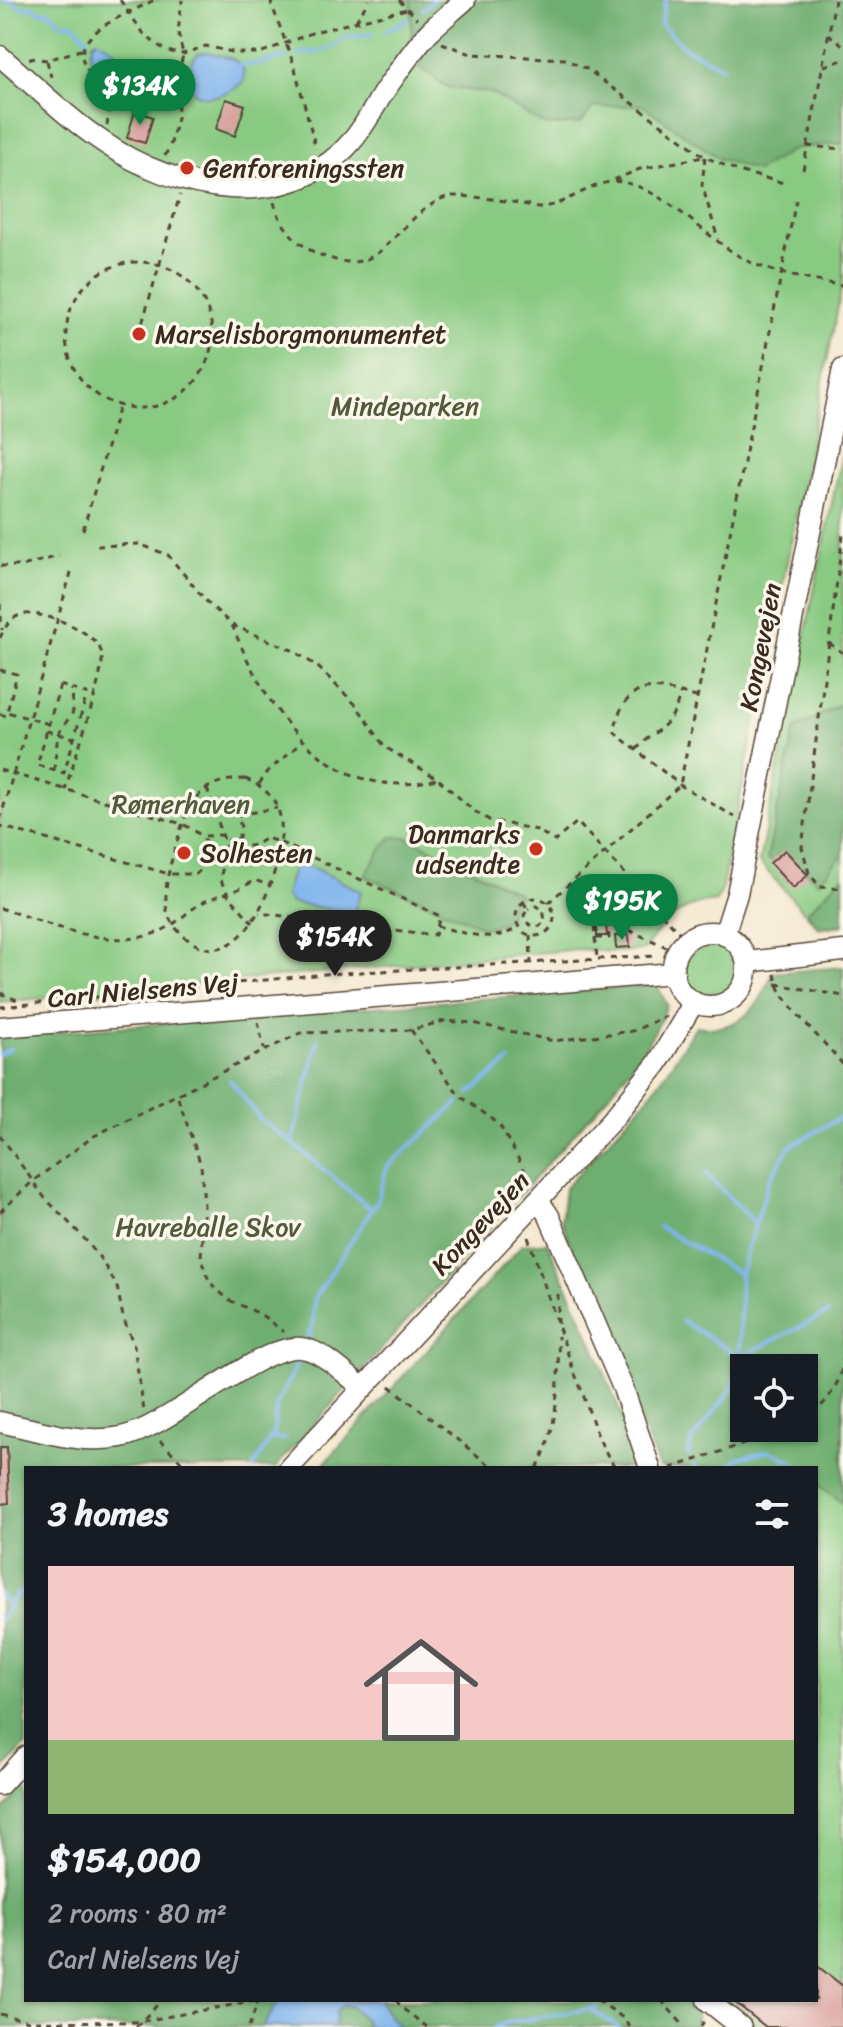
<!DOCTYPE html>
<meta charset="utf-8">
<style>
:root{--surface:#171b24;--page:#242831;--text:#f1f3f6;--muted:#9ea1a6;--line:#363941;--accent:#0b8043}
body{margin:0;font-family:Sriracha,sans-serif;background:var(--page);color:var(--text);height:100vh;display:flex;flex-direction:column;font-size:30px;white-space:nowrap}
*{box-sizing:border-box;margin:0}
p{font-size:26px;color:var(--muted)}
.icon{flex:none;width:44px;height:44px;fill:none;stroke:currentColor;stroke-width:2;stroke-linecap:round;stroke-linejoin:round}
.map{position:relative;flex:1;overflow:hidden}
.drawer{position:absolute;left:24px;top:1466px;width:794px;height:536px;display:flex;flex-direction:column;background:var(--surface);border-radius:0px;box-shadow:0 2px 6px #0004}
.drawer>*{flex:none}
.tools{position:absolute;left:730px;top:1354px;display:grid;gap:16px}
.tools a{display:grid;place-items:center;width:88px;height:88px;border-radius:0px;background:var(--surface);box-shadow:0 2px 6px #0004;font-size:40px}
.price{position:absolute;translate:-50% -68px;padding:0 18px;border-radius:28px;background:var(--accent);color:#fff;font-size:26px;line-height:52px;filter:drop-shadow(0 2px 4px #0008)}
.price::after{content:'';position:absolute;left:50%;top:48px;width:24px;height:18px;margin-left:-12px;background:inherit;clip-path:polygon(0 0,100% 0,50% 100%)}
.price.active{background:#222;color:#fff}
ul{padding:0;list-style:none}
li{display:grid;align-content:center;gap:16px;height:424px;padding:0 24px}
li+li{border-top:2px solid var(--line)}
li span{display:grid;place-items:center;height:248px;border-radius:0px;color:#555}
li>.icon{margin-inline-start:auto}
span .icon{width:144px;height:144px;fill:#fffc;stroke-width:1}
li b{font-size:34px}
h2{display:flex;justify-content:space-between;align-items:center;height:96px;padding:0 24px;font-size:34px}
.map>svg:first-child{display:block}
.green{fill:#89ca82;stroke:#627a50;stroke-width:2}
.forest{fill:#6eae70;stroke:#546c47;stroke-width:2;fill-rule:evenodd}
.water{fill:#7eb4ed;stroke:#5c6f86;stroke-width:2}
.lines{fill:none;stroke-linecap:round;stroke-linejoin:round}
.stream{stroke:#7eb4ed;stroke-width:4}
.building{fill:#dba3a1}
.minor-casing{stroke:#574638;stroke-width:23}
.path{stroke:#574638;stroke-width:3;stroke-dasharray:6 6;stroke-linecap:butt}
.minor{stroke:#fff;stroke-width:20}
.poi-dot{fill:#c8321e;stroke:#fbf7ec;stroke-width:3}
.labels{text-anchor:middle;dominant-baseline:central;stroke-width:7;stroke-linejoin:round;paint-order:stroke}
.poi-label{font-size:26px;fill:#3b2a1e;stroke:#fbf7ec;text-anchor:start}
.park-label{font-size:26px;fill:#525a3c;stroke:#fbf7ec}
.street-label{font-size:26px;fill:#3b2a1e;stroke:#fbf7ec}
</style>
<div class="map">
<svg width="843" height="2027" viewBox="0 0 843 2027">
<rect width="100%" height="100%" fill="#fbf7ec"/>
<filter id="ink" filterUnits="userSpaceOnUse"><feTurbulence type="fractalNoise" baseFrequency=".0125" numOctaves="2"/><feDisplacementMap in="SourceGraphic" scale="16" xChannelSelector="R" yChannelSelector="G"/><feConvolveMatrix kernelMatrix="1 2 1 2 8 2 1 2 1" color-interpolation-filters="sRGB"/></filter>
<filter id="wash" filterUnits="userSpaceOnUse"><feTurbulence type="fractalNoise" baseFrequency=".006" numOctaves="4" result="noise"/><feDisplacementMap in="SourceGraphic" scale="32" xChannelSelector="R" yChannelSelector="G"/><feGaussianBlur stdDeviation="1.8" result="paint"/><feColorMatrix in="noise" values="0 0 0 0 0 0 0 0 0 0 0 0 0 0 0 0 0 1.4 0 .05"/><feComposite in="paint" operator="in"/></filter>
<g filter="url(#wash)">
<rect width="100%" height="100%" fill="#f4e7ce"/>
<g class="green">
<path d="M0,0H843V281L721,893L716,901C680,904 663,922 644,950L613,952L580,949L0,1002Z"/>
<polygon points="843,449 843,925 819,928 759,862"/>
<circle cx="710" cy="969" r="26"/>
<polygon points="816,1482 843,1503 843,2027 757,2027 723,2000 816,2000"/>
</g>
<g class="forest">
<polygon points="411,0 843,0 843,143 796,148 757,171 720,159 642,105 593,107 581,123 546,126 491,93 447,87 417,65 412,38"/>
<polygon points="843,703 843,854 819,882 783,854 773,862 767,858 795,729"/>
<polygon points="392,837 405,837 418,842 516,892 520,895 511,905 508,920 485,928 365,876 384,845"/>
<polygon points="843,876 843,925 819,927 807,912"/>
<path d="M843,967V1503L816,1482V1468H798L791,1463L787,1468H659L561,1220L565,1188L645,1101L668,1070L696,1026C735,1035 761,1009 772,973ZM744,1368H804V1428H744Z"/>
<path d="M657,985L667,1005C652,1044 626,1074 599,1106L275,1468H26V1745L0,1773V1036Z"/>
<polygon points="547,1242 587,1330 643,1468 320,1468 522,1245"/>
<polygon points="26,1786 26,2000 279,2000 263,2027 0,2027 0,1814"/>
<polygon points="379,2000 687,2000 698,2007 695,2027 401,2027 390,2018"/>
<polygon points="345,2005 351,2005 366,2021 366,2027 335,2027 333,2023 336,2010"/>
</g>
<g class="water">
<path d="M97,39L116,51L129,67L145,77L142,91L135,95C117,92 97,71 90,54L92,44Z"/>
<path d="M207,52L233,59L243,68L244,81C219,105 177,105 192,60L198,54Z"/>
<polygon points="303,863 361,891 354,913 291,903 285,895 294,866"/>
<polygon points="279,2000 379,2000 390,2018 401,2027 366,2027 366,2021 351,2006 345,2005 336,2010 335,2027 263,2027"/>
</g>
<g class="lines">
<g class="stream">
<polyline points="0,0 11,1 23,8 30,6 40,12 48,11 63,24 73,23 87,39"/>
<polyline points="666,0 661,24 685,48 723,67"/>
<polyline points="423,9 434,0"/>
<polyline points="385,31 408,20"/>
<path d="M298,56L302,52C316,54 335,49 344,38L373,34"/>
<polyline points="234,66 256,64 287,57"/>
<path d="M142,80C155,84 163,73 174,77"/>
<polyline points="318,1040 292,1143 371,1209"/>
<polyline points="0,1054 10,1049"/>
<polyline points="230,1080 260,1119 292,1143"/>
<polyline points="470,1093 510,1061"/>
<polyline points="706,1174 755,1223"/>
<polyline points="659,1227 740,1274"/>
<polyline points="682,1321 740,1357 828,1313"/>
<polyline points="308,1337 313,1323 314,1299 378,1200 387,1167 458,1103"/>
<polyline points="271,1438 284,1439"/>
<polyline points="688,1455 691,1441 732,1389 740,1357 740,1274 769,1181 789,1147 843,1116"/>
<polyline points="694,1466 696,1468"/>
<polyline points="253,1468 274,1432 276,1406 297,1364"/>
<polyline points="727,1468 739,1458 769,1451 793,1461"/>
<polyline points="0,1594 9,1606"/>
<polyline points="0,1620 17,1594 26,1589"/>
<polyline points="613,2002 618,2000"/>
<polyline points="591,2010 618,2027"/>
<polyline points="495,2027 511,2022 597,2008"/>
</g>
</g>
<g id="blocks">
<g class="building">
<polygon points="226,99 245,105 235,136 216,129"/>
<polygon points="135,111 153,117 145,143 127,138"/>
<polygon points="785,850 808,875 793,888 770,863"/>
<polygon points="606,924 607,936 597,936 597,925"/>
<polygon points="629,935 630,947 616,948 615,936"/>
<polygon points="0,1447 7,1447 9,1503 0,1504"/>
<polygon points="816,1965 843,1986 843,2027 766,2027 732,2000 816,2000"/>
</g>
</g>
</g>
<g filter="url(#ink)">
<use href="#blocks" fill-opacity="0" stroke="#574638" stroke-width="2"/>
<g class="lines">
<defs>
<g id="minor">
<path d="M0,56C34,85 66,117 103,142C174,191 288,216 352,141C365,126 374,107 385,90C399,71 413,49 429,32C440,21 453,11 465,0"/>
<circle cx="710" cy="969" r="37"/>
<polyline points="724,935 737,894 843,369"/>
<polyline points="747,962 843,951"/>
<polyline points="0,1027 674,973"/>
<polyline points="538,1200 549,1216 623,1388 650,1468"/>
<path d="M0,1422C38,1430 82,1445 121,1437C171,1427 258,1344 301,1348C322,1350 346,1375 362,1387"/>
<polyline points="289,1468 612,1120 657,1064 694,1002"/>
<polyline points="0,1785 26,1756"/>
<polyline points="707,2000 741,2027"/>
</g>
</defs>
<use href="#minor" class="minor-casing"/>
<g class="path">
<polyline points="120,0 144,34 157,45 171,52 183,54 206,46 236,53 260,53 314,32 407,9"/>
<polyline points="270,0 294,65 316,149"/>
<polyline points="399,0 417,19"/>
<polyline points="356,21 369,0"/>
<polyline points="828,34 843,45"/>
<polyline points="442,43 471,54 565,59 587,69 705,157 738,171 784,183"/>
<polyline points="29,58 47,60 84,49"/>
<polyline points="47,61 51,77"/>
<polyline points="824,66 843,60"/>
<polyline points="111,99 144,100 177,86"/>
<path d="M107,126L111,99C105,86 90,77 84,64C71,31 134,12 154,0"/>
<polyline points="807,146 843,149"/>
<polyline points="165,156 171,143 178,114 177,86 183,54 178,32 182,0"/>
<polyline points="705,157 702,185 718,239"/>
<polyline points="803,170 835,0"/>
<polyline points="614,180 640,169 703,157"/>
<path d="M274,202C279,223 294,242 314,252C376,281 383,241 425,209C434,203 441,197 452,196C472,196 492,199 512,202C521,203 533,207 542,207C567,205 598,177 622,182C666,190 706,238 744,259C774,275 810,279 843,286"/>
<circle cx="139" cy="335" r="73"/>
<polyline points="139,334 180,195"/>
<polyline points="83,530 119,406"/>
<polyline points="843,535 802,847 809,873 820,887 843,889"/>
<polyline points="97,546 139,544 168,555 206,601 232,625 292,650 317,666 356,705 385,747 438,779 474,811 489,820 537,830 555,841 577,822 687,941"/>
<polyline points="0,566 22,566 59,556"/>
<polyline points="0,604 2,630"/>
<path d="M232,625C267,712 330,807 437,779"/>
<path d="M0,638C4,628 12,615 25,614C46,612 97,631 102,654C106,671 72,766 65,790"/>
<polyline points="829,643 843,653"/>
<polyline points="0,670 17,674 7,712"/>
<polygon points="60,685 87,694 64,773 37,765"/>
<path d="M697,697C682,694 661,686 646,689C625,693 616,715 615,733L680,785L735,817"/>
<polyline points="0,714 6,716 7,712 49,724"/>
<polyline points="47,731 74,738"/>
<path d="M636,750C658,724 671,732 680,694"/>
<path d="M0,770L182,824C205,834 222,853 196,874H169L0,826"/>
<polyline points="54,770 58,734 73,712 72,689"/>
<path d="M245,779C265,786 279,801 281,823C285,864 245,985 186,938C174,928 166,917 166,902C165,881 171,861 177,842C188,803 199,779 245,779Z"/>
<polyline points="259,784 268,771 302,742"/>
<polyline points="207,788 225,843 226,854 220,879 228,895 253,923"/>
<polyline points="212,804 225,806 238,815 241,828 236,848 226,854"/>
<polyline points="238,815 277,808"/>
<polyline points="0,820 72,569"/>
<polyline points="205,836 223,835 236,848 255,845 266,838 279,842 440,916 435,935 259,913"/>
<circle cx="535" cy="917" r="19"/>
<polyline points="523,902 528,909 524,915 526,922 534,927 540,926 545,920 543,910 537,906 528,909"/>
<polyline points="548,903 680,785 796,200"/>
<path d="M0,908C50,923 112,954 163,930C176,924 186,913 198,905C216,894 238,893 254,880L269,885"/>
<polyline points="608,921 609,938 595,938 594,922 608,921 678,952"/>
<path d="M437,926C462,932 495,945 518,927"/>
<polyline points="530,935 531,963"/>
<polyline points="595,938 597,958"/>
<path d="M775,974C779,1004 825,1040 843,1065"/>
<polyline points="776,984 843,996"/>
<polyline points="0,993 22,1002"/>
<polyline points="0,1007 325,974 655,956"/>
<polyline points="258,1022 264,1049"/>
<polyline points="411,1030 460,1096 499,1124 531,1182"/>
<polyline points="178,1098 201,1165 204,1205 201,1257 207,1276 214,1287 229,1300 260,1314 284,1332"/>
<polyline points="0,1135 44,1197 83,1237 100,1258 117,1286 123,1317 134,1346 144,1411"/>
<polyline points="0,1212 33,1181 94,1136 300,1033 411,1030 444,1021 473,1023 554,1041 633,1031 666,1016"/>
<path d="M528,1237L574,1372C589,1404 594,1439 616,1468"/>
<polyline points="558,1324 558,1293 560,1288"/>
<polyline points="390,1386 493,1468"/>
<path d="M804,1422C824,1406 842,1385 843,1358"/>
<polyline points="160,1441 188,1468"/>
<path d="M537,1468C559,1427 559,1381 558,1336"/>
<polyline points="671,1468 792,1428"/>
<polyline points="396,2000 402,2008 427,2027"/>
<polyline points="598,2000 623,2018 630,2027"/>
<polyline points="661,2000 685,2027"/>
<polyline points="0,2014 28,2021 138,2022 260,2000"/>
<polyline points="136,2027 162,2000"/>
<polyline points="249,2027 258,2001"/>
<polyline points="701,2027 705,2018"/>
</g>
<use href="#minor" class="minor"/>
</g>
</g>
<g class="poi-dot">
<circle cx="187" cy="168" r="8"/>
<circle cx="139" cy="334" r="8"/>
<circle cx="536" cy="849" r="8"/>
<circle cx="184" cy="853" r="8"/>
</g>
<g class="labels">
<g class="poi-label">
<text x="203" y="168">Genforeningssten</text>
<text x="155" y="334">Marselisborgmonumentet</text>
<text x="520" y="834" text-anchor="end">Danmarks<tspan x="520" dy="30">udsendte</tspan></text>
<text x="200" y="853">Solhesten</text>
</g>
<g class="park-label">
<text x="405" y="406">Mindeparken</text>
<text x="181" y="804">Rømerhaven</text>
<text x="208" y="1227">Havreballe Skov</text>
</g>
<g class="street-label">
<text transform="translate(760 647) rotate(-79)">Kongevejen</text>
<text transform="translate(143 990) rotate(-5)">Carl Nielsens Vej</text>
<text transform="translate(480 1223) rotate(-47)">Kongevejen</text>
</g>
</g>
</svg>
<div class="tools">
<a><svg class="icon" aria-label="locate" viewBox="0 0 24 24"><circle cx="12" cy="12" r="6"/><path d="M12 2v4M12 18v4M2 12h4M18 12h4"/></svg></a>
</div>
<b class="price" style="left:140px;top:127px">$134K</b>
<b class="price" style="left:622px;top:942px">$195K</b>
<b class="price active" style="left:335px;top:978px">$154K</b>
<section class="drawer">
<h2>3 homes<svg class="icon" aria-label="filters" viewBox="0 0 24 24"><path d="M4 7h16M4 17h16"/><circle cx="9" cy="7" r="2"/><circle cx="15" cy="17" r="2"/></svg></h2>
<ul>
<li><span style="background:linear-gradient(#f6c9c9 70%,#8fb573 0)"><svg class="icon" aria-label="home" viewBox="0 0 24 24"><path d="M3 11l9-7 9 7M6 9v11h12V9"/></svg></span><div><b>$154,000</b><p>2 rooms · 80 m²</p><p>Carl Nielsens Vej</p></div></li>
</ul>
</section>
</div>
